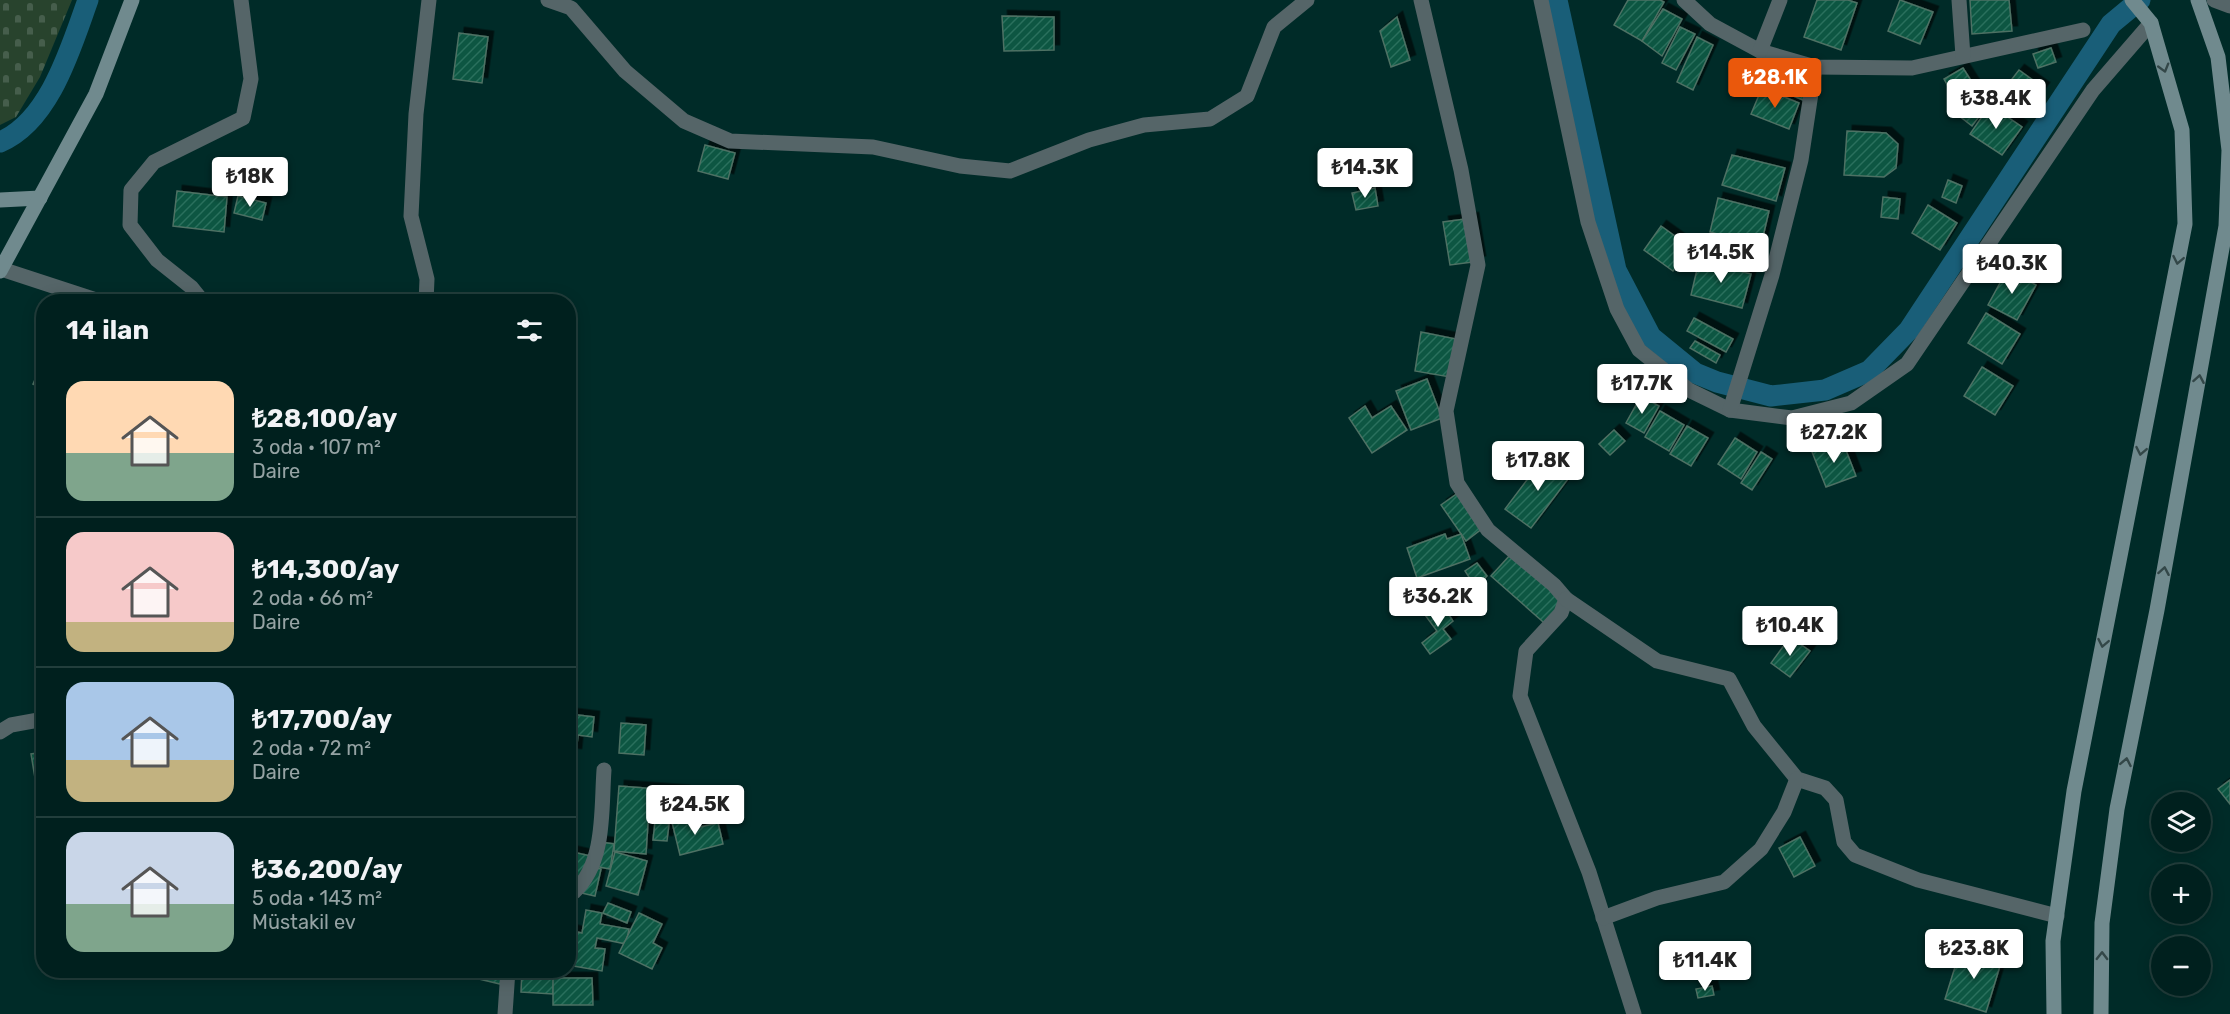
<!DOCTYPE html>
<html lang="tr">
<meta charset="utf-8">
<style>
:root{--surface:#00201e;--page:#0e2d2b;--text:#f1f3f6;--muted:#95a3a4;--line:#223e3c;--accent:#ea580c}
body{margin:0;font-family:Rubik,sans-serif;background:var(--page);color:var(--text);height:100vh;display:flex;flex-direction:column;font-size:22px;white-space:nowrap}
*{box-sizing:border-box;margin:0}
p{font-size:20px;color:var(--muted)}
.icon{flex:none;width:33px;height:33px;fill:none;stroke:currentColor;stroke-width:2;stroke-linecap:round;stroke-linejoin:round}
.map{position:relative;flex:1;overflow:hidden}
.drawer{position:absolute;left:36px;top:294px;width:540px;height:684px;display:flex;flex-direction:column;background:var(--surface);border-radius:24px;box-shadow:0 3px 15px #0003,0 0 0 2px var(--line)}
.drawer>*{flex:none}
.controls{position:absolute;left:2151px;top:792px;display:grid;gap:12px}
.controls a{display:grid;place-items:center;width:60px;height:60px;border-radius:50%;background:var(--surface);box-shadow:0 3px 15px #0003,0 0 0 2px var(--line);font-size:30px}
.price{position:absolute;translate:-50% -51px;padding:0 14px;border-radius:6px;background:#fff;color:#222;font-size:20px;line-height:39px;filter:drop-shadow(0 2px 3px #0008)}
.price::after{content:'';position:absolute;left:50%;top:36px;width:18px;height:14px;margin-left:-9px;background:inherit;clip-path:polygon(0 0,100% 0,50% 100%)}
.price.on{background:var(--accent);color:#fff}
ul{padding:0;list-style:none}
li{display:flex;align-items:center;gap:18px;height:150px;padding:0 30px}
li+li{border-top:2px solid var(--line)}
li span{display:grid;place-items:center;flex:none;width:168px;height:120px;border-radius:18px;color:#555}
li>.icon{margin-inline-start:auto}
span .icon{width:72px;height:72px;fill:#fffc;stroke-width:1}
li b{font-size:26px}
h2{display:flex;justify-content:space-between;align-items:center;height:72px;padding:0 30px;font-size:26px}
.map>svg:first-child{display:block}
.cemetery{fill:url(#cemetery-stones)}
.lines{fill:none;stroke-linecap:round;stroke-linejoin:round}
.canal{stroke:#195e78;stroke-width:21}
.building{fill:url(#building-hatch);stroke:#4e7164;stroke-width:1.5;filter:url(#shadow)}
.minor{stroke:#556568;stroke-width:15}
.secondary{stroke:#708a8e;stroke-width:15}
.oneway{stroke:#334748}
</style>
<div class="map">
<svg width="2230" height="1014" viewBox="0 0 2230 1014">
<defs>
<pattern id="cemetery-stones" width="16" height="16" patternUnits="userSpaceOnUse" patternTransform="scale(1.5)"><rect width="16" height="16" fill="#28432d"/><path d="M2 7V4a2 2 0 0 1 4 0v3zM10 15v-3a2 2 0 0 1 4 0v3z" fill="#465e4c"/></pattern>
<pattern id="building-hatch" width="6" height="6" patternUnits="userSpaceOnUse" patternTransform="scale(1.5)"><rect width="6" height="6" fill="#085742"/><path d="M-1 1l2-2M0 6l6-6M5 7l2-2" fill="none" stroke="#2b6f5d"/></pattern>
<filter id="shadow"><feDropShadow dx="5.5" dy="-5.5" stdDeviation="0" flood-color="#0009"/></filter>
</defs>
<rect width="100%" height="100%" fill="#002b28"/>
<polygon class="cemetery" points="0,0 72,0 40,77 16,117 0,125"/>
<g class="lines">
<g class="canal">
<polyline points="1557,0 1616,270 1651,337 1695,373 1717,382 1771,396 1825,390 1869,371 1909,330 2111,24 2140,0"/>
<path d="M0,142C50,121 71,47 88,0"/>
</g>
</g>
<g class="building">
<polygon points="1628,0 1660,0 1664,2 1642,41 1614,25"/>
<polygon points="1817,0 1848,0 1857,3 1841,50 1804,37"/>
<polygon points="1900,0 1933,12 1920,44 1888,31"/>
<polygon points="1970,0 2009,0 2012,31 1972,34"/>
<polygon points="1663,9 1682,19 1662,56 1642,41"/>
<polygon points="1002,16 1054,17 1054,50 1004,51"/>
<polygon points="1397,17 1410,60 1391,67 1380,31"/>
<polygon points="1680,27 1695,34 1676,70 1662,63"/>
<polygon points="459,33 488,37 482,83 453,79"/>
<polygon points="1697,37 1713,45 1693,90 1677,82"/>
<polygon points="2051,48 2056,62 2038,68 2033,54"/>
<polygon points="1963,68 1977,90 1957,102 1944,79"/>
<polygon points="2019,70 2044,88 2023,116 1998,97"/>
<polygon points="1789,79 1808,86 1803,100 1784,92"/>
<polygon points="1762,88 1799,103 1789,129 1751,114"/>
<polygon points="1967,103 1981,114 1972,126 1958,115"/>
<polygon points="1990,105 2022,127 2002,155 1970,134"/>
<polygon points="1847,131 1886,133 1898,144 1896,168 1884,177 1844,175"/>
<polygon points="705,145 735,153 728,179 698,171"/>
<polygon points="1732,155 1785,168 1776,201 1722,185"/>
<polygon points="1948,180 1962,186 1956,203 1942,197"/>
<polygon points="1375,188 1378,206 1356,210 1352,193"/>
<polygon points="177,191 227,197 224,232 173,226"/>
<polygon points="238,196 266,203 262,220 234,213"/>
<polygon points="1883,197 1900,199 1898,219 1881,217"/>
<polygon points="1718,198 1769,211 1761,245 1710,232"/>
<polygon points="1928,205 1957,223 1940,250 1912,233"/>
<polygon points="1473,218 1480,261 1450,265 1443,222"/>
<polygon points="1661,226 1690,247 1673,271 1644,250"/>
<polygon points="1699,261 1751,274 1742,308 1691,295"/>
<polygon points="2007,270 2036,285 2017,320 1988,305"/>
<polygon points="1986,313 2020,334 2002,364 1968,343"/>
<polygon points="1694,318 1733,339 1726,352 1687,331"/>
<polygon points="1421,332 1456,339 1450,377 1415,371"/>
<polygon points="1695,341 1720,355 1716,363 1690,348"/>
<polygon points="44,359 44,389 33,384"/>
<polygon points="1982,367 2013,386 1995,415 1964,396"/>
<polygon points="1427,379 1442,418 1411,430 1396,391"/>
<polygon points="1641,396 1659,406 1644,433 1626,423"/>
<polygon points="1365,406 1372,418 1391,406 1407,430 1372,453 1349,418"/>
<polygon points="1660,411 1684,425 1669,451 1645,437"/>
<polygon points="1687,426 1708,438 1691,466 1670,454"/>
<polygon points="1614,430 1625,441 1610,455 1599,444"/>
<polygon points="1735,438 1757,452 1741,479 1718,464"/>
<polygon points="1842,440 1856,476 1826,487 1812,452"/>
<polygon points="1761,452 1772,459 1752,490 1741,483"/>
<polygon points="1545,456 1571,475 1531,528 1505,509"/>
<polygon points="1458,493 1483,528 1466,541 1441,505"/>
<polygon points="1445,534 1447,539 1461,534 1470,559 1417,578 1407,548"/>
<polygon points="1511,554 1570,605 1550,628 1491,576"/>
<polygon points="1477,563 1487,576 1476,588 1465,571"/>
<polygon points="1441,603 1453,621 1443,629 1451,639 1430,654 1422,643 1437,631 1425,615"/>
<polygon points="1790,637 1810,651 1790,677 1771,663"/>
<polygon points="570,714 594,717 592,737 578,735 576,754 568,753"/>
<polygon points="621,723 646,725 644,755 619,753"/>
<polygon points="44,752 44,777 35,778 31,754"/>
<polygon points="2230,780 2230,804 2218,789"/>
<polygon points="619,786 684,791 683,810 649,808 646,854 614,851"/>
<polygon points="687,814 691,829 718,823 723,844 680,855 671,818"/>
<polygon points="655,822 669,824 667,841 653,840"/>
<polygon points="1800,837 1815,866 1794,877 1779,848"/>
<polygon points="594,841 614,844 610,869 589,865"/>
<polygon points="568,851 591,856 588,866 601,869 595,896 568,890"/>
<polygon points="615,852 647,861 638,895 606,886"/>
<polygon points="608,903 631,912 627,923 603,913"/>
<polygon points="586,910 602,913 600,924 629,929 626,944 597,938 595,948 605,949 602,971 568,965 568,930 582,933"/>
<polygon points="639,913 662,924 653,943 662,948 652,969 619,953"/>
<polygon points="1960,951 1986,959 1988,952 2003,956 1986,1012 1945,999"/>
<polygon points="341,970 362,970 358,979"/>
<polygon points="467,970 503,970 500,984 466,976"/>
<polygon points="522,970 554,970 553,994 521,992"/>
<polygon points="553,978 592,978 593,1005 553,1005"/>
<polygon points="1712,986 1714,995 1698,998 1696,989"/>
</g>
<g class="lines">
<g class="minor">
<polyline points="548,0 571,8 625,71 684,121 730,141 873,147 960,166 1010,171 1089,140 1144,125 1210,119 1247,96 1274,27 1307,0"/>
<polyline points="1421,0 1461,170 1478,265 1446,411 1457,483 1488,530 1554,585 1566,599 1561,613 1526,651 1520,696 1589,872 1634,1014"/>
<polyline points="1541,0 1588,222 1617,309 1639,350 1689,390 1730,410 1792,418 1851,403 1907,364 2093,90 2151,23"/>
<polyline points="1684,0 1710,24 1760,51 1815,67 1912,68 2083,30"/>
<polyline points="1959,0 1963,56"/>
<polyline points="2214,0 2230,6"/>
<polyline points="1760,51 1780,0"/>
<polyline points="1,269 102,302"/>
<polyline points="203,302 191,287 157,260 130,225 131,190 154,162 243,118 251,79 241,0"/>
<polyline points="426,302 427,279 411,216 416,114 429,0"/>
<polyline points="1730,410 1772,275 1801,160 1815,67"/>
<polyline points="1566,599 1657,661 1729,679 1754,726 1797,779 1825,788 1836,800 1844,842 1855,855 1918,880 2057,916"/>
<polyline points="0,732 11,725 44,719"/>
<path d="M568,892H574C606,862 601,810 604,770"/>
<polyline points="1603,918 1657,898 1724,882 1761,849 1784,812 1797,779"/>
<polyline points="505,1014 508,970"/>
</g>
<g class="secondary">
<polyline points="0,200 40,198"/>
<polyline points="0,271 96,94 132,0"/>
<polyline points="2054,1014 2053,941 2074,791 2185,224 2182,130 2151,23 2132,0"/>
<polyline points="2101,1014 2102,923 2117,809 2157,610 2226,226 2229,150 2218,57 2198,0"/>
</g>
</g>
<defs><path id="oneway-chevron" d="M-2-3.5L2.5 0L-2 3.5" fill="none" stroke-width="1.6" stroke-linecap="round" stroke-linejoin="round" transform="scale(1.5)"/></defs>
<g class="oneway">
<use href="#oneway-chevron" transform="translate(2164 68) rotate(74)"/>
<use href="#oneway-chevron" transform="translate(2178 260) rotate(101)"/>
<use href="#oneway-chevron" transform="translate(2199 379) rotate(-80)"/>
<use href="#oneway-chevron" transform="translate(2141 451) rotate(101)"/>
<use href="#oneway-chevron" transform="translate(2164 571) rotate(-80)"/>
<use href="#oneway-chevron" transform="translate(2103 643) rotate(101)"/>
<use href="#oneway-chevron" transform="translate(2126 762) rotate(-79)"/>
<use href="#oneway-chevron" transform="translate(2102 956) rotate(-89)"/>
</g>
</svg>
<div class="controls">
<a><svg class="icon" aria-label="layers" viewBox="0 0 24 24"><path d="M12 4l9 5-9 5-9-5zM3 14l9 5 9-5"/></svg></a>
<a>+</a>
<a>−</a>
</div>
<b class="price on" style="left:1775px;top:109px">₺28.1K</b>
<b class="price" style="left:1996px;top:130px">₺38.4K</b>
<b class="price" style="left:1365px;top:199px">₺14.3K</b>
<b class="price" style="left:250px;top:208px">₺18K</b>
<b class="price" style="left:1721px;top:284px">₺14.5K</b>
<b class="price" style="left:2012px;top:295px">₺40.3K</b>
<b class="price" style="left:1642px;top:415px">₺17.7K</b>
<b class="price" style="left:1834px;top:464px">₺27.2K</b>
<b class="price" style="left:1538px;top:492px">₺17.8K</b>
<b class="price" style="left:1438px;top:628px">₺36.2K</b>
<b class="price" style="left:1790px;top:657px">₺10.4K</b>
<b class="price" style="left:695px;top:836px">₺24.5K</b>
<b class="price" style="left:1974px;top:980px">₺23.8K</b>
<b class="price" style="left:1705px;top:992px">₺11.4K</b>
<section class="drawer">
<h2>14 ilan<svg class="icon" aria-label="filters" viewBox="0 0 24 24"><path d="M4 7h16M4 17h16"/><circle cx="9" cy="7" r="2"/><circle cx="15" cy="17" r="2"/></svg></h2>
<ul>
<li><span style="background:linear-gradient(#ffd9b3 60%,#7fa58c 0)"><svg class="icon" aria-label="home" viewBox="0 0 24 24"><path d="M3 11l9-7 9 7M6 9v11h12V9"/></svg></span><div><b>₺28,100/ay</b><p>3 oda · 107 m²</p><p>Daire</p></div></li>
<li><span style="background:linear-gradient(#f6c9c9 75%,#c2b280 0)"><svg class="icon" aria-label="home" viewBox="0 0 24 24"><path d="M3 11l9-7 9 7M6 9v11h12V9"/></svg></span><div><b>₺14,300/ay</b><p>2 oda · 66 m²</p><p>Daire</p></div></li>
<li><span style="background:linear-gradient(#a9c7e8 65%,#c2b280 0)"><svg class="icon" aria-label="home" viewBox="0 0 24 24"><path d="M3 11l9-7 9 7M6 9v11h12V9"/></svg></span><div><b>₺17,700/ay</b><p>2 oda · 72 m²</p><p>Daire</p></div></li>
<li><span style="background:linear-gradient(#c9d6e8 60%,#7fa58c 0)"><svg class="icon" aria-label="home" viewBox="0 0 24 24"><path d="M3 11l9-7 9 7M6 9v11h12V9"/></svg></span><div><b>₺36,200/ay</b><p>5 oda · 143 m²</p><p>Müstakil ev</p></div></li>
</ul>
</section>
</div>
